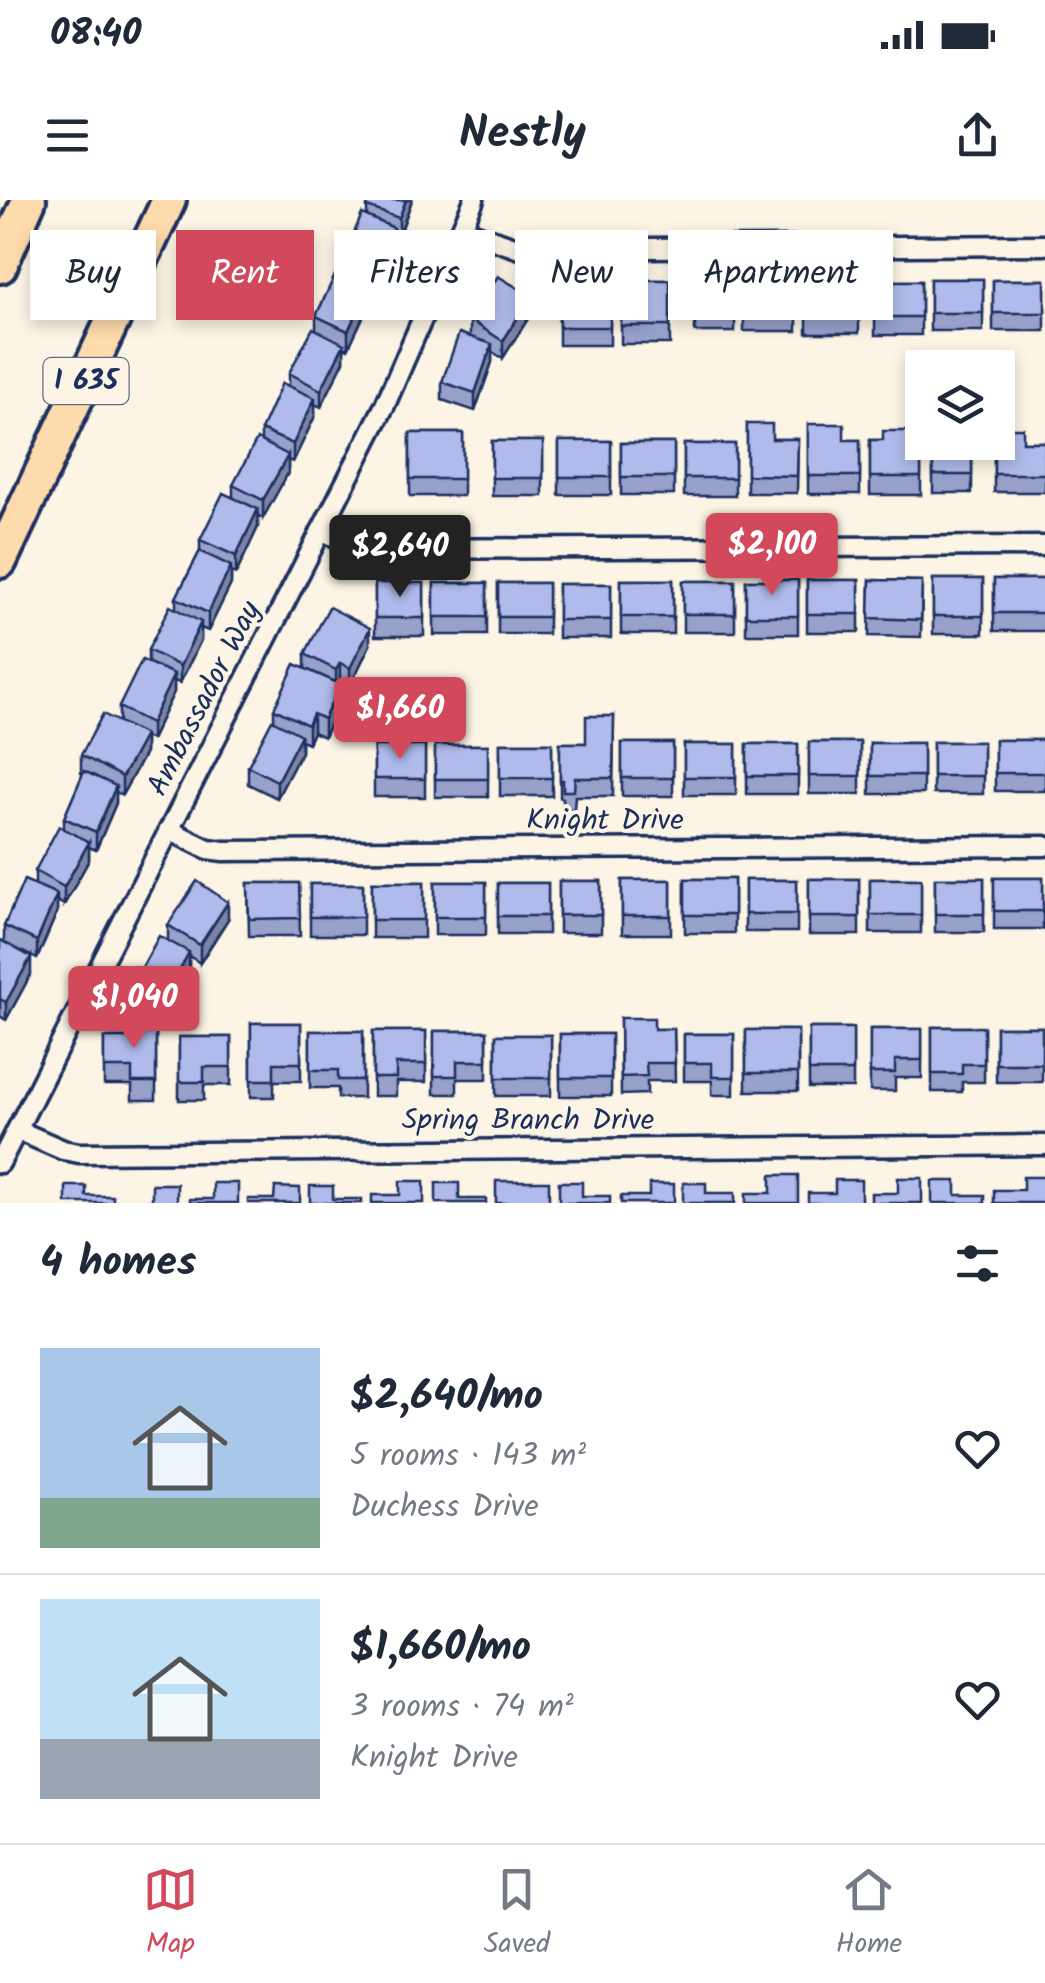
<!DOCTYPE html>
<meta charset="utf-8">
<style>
:root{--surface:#fff;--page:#f2f2f3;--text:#1f2937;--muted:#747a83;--line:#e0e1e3;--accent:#d1495b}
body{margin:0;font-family:Kalam,sans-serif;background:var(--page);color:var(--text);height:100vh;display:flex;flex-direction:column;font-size:38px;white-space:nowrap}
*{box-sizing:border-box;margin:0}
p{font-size:32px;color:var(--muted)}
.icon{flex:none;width:55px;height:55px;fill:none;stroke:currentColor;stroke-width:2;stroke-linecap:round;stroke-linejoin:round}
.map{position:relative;height:1003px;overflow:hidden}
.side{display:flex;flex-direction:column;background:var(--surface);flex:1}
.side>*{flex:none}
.guide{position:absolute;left:30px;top:30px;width:985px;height:90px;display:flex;gap:20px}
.tools{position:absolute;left:905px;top:150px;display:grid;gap:20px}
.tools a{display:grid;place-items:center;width:110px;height:110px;border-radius:0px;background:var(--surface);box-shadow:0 5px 15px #0003;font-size:50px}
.price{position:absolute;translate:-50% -85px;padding:0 22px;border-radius:10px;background:var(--accent);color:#fff;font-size:32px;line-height:65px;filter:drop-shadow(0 2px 5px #0008)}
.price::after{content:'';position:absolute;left:50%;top:60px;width:30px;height:22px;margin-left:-15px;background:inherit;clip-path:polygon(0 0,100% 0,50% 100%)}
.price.on{background:#222;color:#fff}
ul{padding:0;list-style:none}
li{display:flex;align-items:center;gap:30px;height:250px;padding:0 40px}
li+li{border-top:2px solid var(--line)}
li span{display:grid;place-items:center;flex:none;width:280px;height:200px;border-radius:0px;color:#555}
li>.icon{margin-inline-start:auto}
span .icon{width:120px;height:120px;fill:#fffc;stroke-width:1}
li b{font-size:42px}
h2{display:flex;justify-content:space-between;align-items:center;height:120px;padding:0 40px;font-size:42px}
.chip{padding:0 35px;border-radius:0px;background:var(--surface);box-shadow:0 5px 15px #0003;font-size:35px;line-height:90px}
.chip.on{background:var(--accent);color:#fff}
.status{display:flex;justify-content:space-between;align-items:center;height:70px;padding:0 50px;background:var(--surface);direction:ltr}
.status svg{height:28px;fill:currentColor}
header{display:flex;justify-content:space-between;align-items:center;height:130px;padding:0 40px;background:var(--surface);font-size:45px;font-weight:700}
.menu{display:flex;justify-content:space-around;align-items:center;height:140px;border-top:2px solid var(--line);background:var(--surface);font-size:28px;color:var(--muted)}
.menu a{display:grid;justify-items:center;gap:5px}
.menu .on{color:var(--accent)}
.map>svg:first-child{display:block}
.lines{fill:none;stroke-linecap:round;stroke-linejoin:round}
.minor-casing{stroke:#1b2f5e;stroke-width:25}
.motorway-casing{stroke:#1b2f5e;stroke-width:40}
.minor{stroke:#fcf5e5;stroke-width:18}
.motorway{stroke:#fedbac;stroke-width:32}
.wall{fill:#97a1ca;stroke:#1b2f5e;stroke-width:2.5}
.shaded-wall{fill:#7b83a4;stroke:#1b2f5e;stroke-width:2.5}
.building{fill:#b0bbeb;stroke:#1b2f5e;stroke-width:2.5}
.labels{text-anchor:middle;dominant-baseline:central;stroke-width:8;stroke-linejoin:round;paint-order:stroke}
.shield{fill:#fcf5e5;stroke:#5e6a86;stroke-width:2.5}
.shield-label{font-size:28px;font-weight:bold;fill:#1b2f5e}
.street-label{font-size:30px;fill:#1b2f5e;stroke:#fcf5e5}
</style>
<div class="status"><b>08:40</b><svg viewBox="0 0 49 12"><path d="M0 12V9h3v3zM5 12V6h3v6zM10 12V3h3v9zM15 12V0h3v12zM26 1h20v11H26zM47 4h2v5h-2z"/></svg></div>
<header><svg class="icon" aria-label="menu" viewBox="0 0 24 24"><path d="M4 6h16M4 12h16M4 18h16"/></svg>Nestly<svg class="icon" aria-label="share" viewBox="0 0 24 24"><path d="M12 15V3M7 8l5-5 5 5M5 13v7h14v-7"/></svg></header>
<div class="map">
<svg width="1045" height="1003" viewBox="0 0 1045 1003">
<rect width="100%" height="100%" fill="#fcf5e5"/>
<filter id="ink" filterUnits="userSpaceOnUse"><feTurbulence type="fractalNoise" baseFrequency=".01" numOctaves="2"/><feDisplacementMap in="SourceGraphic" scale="20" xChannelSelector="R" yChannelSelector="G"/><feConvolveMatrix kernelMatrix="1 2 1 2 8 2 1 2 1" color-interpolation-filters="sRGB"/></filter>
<g filter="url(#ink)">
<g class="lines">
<defs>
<g id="minor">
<polyline points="462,29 520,49 1045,45"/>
<polyline points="321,331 358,346 380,349 1045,346"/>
<polyline points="169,630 208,649 224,651 1045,646"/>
<polyline points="17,930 63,950 79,953 1045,945"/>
<polyline points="0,963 385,205 474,0"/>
</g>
<g id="motorway">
<polyline points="0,66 29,0"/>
<polyline points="0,361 169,0"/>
</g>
</defs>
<use href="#minor" class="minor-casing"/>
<use href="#motorway" class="motorway-casing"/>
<use href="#minor" class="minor"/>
<use href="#motorway" class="motorway"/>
</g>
<g class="wall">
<polygon points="412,0 399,36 394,34 394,45 374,93 369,91 369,104 348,149 344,147 344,161 321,207 315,204 315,216 293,262 288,260 288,273 263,318 258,316 258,327 236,374 231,372 231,384 208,431 201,428 201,440 180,483 174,481 174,492 151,540 145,537 145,553 122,595 116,592 116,603 96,650 89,647 89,660 64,705 57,701 57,712 37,759 23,752 31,774 6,820 0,816 0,740 4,742 4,726 35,684 35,671 64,629 64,618 83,574 81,573 81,555 119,522 119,507 148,462 148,450 176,409 176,398 200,351 200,340 233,297 233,285 261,241 261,230 289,186 289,173 316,129 316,116 342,73 342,62 367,16 367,7"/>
<rect x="807" y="79" width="52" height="54"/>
<rect x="930" y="79" width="53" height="52"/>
<rect x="621" y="80" width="49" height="64"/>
<rect x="744" y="80" width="53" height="51"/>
<rect x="993" y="80" width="52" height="51"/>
<rect x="695" y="81" width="40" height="51"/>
<rect x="875" y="81" width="46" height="54"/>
<rect x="559" y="83" width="51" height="62"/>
<polygon points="531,114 503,158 492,152 492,162 475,211 442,200 442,182 470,137 470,120"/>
<polygon points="747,224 772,239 798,239 797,293 747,293"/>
<polygon points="808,224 844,240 860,240 860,294 808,294"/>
<polygon points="921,231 921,295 870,295 870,240 883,240"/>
<rect x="410" y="233" width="53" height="63"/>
<rect x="492" y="241" width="51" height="55"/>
<rect x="559" y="241" width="52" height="54"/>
<rect x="933" y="242" width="39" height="51"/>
<rect x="994" y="242" width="51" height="50"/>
<rect x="621" y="243" width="53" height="52"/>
<rect x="684" y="244" width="51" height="52"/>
<rect x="933" y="379" width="50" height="55"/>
<rect x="994" y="379" width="51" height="52"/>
<rect x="621" y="380" width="52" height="54"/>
<rect x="746" y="380" width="52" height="54"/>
<rect x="807" y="380" width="52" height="52"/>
<polygon points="870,380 922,381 921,437 869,436"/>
<rect x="683" y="381" width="52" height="51"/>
<rect x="375" y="383" width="49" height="53"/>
<rect x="434" y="383" width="53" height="52"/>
<rect x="498" y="383" width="50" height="51"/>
<rect x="558" y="384" width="53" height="54"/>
<polygon points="370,445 350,486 340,480 338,484 340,502 324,537 313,532 308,543 301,540 301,552 277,598 248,584 248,566 274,521 274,509 305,469 305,454"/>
<polygon points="614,516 613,596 575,596 574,609 563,609 563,598 560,598 560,543 586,543"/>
<rect x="995" y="540" width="50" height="51"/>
<rect x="809" y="542" width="51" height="52"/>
<rect x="933" y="542" width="50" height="52"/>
<rect x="500" y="543" width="52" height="53"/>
<rect x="622" y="543" width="51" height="53"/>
<rect x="870" y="543" width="53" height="51"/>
<rect x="684" y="544" width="52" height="51"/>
<rect x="747" y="544" width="51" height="50"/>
<rect x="435" y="545" width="53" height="52"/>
<rect x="374" y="546" width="51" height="51"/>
<rect x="935" y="678" width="49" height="54"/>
<rect x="994" y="678" width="49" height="51"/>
<rect x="685" y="679" width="49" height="54"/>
<rect x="809" y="679" width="50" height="56"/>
<rect x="870" y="679" width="51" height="54"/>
<rect x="622" y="680" width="49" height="54"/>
<rect x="745" y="680" width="52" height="52"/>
<rect x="559" y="681" width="42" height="52"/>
<rect x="372" y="682" width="52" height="56"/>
<rect x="435" y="682" width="51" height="53"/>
<polygon points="248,683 299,683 300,736 249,736"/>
<rect x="498" y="683" width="50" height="51"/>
<rect x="310" y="684" width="53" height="51"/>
<polygon points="228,719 200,763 189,756 189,770 166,814 135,798 135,780 168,741 168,725"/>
<polygon points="620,818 654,829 674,829 675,881 647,881 647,894 621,895"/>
<polygon points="156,820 156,900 132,900 132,885 104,885 104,838 126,838"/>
<polygon points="251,823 301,823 301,881 274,881 274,897 251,897"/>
<polygon points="932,827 984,827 984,882 962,882 962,892 932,892"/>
<rect x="996" y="827" width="46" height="55"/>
<rect x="809" y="828" width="44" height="60"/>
<polygon points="870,829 922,829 922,878 895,878 895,891 870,891"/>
<rect x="746" y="830" width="52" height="61"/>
<polygon points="310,831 363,831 363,898 338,898 338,888 310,888"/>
<polygon points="373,831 426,831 426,882 396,882 396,896 373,896"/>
<polygon points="434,831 487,831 487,879 457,879 457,894 434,894"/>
<rect x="560" y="834" width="51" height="62"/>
<polygon points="684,834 734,834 734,895 712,895 712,881 684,881"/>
<rect x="496" y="835" width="55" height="61"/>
<polygon points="179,837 231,837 231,885 204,885 204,900 179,900"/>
</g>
<g class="shaded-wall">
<polygon points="406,0 412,0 399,36 399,18"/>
<polygon points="394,28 394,45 374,93 374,75"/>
<polygon points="369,86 369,104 348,149 348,131"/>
<polygon points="531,96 531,114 503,158 503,141"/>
<polygon points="344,144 344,161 321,207 321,190"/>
<polygon points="492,144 492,162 475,211 475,193"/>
<polygon points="315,198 315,216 293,262 293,244"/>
<polygon points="288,255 288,273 263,318 263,300"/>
<polygon points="258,309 258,327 236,374 236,356"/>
<polygon points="231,366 231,384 208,431 208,413"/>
<polygon points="201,422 201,440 180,483 180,466"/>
<polygon points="370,428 370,445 350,486 350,468"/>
<polygon points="340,463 340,480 336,488 336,470"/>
<polygon points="174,474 174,492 151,540 151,523"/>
<polygon points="340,484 340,502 324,537 324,519"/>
<polygon points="313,514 313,532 308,543 308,525"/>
<polygon points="145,535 145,553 122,595 122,577"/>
<polygon points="301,535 301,552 277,598 277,581"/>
<polygon points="116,586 116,603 96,650 96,632"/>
<polygon points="89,642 89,660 64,705 64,687"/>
<polygon points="57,694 57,712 37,759 37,741"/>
<polygon points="228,702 228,719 200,763 200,745"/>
<polygon points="189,752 189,770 166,814 166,796"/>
<polygon points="31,757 31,774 6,820 6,802"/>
</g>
<g class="building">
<polygon points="369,0 406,0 399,18 367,7"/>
<polygon points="362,14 394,28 374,75 342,62"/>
<polygon points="337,71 369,86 348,131 316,116"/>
<polygon points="498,76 531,96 503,141 470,120"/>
<rect x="807" y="79" width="52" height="36"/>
<rect x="930" y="79" width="53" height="34"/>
<rect x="621" y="80" width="49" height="46"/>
<rect x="744" y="80" width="53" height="33"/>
<rect x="993" y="80" width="52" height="33"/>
<rect x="695" y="81" width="40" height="33"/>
<rect x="875" y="81" width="46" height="36"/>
<rect x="559" y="83" width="51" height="44"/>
<polygon points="313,128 344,144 321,190 289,173"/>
<polygon points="459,133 492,144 475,193 442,182"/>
<polygon points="282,183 315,198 293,244 261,230"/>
<polygon points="747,224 772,224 772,239 798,239 797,276 747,275"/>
<polygon points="808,224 844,224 844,240 860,240 860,276 808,276"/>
<polygon points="998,228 1023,228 1023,242 1045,242 1045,274 994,274 994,242 998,242"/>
<polygon points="883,231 921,231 921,277 870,277 870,240 883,240"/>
<rect x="410" y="233" width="53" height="46"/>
<polygon points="257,239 288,255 263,300 233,285"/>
<rect x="492" y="241" width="51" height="37"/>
<rect x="559" y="241" width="52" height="36"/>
<rect x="933" y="242" width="39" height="33"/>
<rect x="621" y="243" width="53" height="34"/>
<rect x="684" y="244" width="51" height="34"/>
<polygon points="223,293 258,309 236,356 200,340"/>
<polygon points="200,351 231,366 208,413 176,398"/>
<rect x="933" y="379" width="50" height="37"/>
<rect x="994" y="379" width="51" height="34"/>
<rect x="621" y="380" width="52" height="37"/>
<rect x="746" y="380" width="52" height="36"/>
<rect x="807" y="380" width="52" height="34"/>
<polygon points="870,380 922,381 921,420 869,418"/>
<rect x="683" y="381" width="52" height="33"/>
<rect x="375" y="383" width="49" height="35"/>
<rect x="434" y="383" width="53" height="34"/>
<rect x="498" y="383" width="50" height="34"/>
<rect x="558" y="384" width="53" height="36"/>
<polygon points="170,406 201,422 180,466 148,450"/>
<polygon points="329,407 370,428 350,468 340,463 336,470 305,454"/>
<polygon points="142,460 174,474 151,523 119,507"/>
<polygon points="295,464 340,484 324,519 313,514 308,525 274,509"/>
<polygon points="103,514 145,535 122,577 81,555"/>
<polygon points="586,516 614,516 613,578 575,578 574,591 563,591 563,580 560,580 560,543 586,543"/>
<polygon points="272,520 301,535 277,581 248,566"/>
<rect x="995" y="540" width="50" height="33"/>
<rect x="809" y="542" width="51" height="34"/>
<rect x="933" y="542" width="50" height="34"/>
<rect x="500" y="543" width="52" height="35"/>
<rect x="622" y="543" width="51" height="35"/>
<rect x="870" y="543" width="53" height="33"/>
<rect x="684" y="544" width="52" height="33"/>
<rect x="747" y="544" width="51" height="32"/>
<rect x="435" y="545" width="53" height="34"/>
<rect x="374" y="546" width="51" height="33"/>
<polygon points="84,571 116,586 96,632 64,618"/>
<polygon points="59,626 89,642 64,687 35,671"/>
<rect x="935" y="678" width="49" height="36"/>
<rect x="994" y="678" width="49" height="33"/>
<rect x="685" y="679" width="49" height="36"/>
<rect x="809" y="679" width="50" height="38"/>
<rect x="870" y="679" width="51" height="36"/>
<polygon points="24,680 57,694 37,741 4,726"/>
<rect x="622" y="680" width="49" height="36"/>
<rect x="745" y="680" width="52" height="34"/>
<polygon points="197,681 228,702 200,745 168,725"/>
<rect x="559" y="681" width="42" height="34"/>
<rect x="372" y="682" width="52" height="38"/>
<rect x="435" y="682" width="51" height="35"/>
<polygon points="248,683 299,683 300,718 249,719"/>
<rect x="498" y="683" width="50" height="33"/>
<rect x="310" y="684" width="53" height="33"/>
<polygon points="159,736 189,752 166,796 135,780"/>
<polygon points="0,740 31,757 6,802 0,799"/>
<polygon points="620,818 654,818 654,829 674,829 675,863 646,863 647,876 621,877"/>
<polygon points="126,820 156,820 156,882 132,882 132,868 104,868 104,838 126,838"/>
<polygon points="251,823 301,823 301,863 274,863 274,880 251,880"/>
<polygon points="932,827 984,827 984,864 962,864 962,874 932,874"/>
<rect x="996" y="827" width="46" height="37"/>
<rect x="809" y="828" width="44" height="43"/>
<polygon points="870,829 922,829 922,860 895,860 895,873 870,873"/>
<rect x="746" y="830" width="52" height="43"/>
<polygon points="310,831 363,831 363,880 338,880 338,870 310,870"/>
<polygon points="373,831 426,831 426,864 396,864 396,878 373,878"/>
<polygon points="434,831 487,831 487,861 457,861 457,876 434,876"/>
<rect x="560" y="834" width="51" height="44"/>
<polygon points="684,834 734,834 734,877 712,877 712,863 684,863"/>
<rect x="496" y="835" width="55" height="43"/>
<polygon points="179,837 231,837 231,867 204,867 204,882 179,882"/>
<polygon points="771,975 798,975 798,1003 746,1003 746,993 771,993"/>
<polygon points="1023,977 1045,977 1045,1003 994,1003 994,990 1023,990"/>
<polygon points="898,978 922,978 922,1003 871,1003 871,993 898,993"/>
<polygon points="835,980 861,980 861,1003 808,1003 808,993 835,993"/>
<polygon points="400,981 424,981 424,1003 372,1003 372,995 400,995"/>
<rect x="496" y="981" width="53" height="22"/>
<polygon points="932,981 956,981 956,995 985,995 985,1003 932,1003"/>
<polygon points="559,982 582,982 582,996 610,996 610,1003 559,1003"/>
<polygon points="213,983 238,983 238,1003 190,1003 190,999 213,999"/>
<polygon points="436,983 459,983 459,999 486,999 486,1003 436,1003"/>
<polygon points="683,983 706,983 706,993 735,993 735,1003 683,1003"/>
<polygon points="152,984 177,984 177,1003 124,1003 124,1001 152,1001"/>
<polygon points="649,984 674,984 674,1003 621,1003 621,996 649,996"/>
<polygon points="66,986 86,986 86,996 113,996 113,1003 66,1003"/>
<polygon points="310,986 333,986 333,999 362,999 362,1003 310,1003"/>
<polygon points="275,987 300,988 300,1003 248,1003 248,999 274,999"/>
</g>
</g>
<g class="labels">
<rect class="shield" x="43.5" y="158" width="85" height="46" rx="8"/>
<g class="shield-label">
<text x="86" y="181">I 635</text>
</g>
<g class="street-label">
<text transform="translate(205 499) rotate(-63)">Ambassador Way</text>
<text x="605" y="621">Knight Drive</text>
<text x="528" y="921">Spring Branch Drive</text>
</g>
</g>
</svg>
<div class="tools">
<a><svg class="icon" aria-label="layers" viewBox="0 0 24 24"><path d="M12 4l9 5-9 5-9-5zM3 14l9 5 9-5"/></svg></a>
</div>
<b class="price" style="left:772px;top:398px">$2,100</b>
<b class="price on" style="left:400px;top:400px">$2,640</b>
<b class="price" style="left:400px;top:562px">$1,660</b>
<b class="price" style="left:134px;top:851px">$1,040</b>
<div class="guide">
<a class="chip">Buy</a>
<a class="chip on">Rent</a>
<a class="chip">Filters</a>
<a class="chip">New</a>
<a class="chip">Apartment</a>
</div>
</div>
<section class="side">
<h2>4 homes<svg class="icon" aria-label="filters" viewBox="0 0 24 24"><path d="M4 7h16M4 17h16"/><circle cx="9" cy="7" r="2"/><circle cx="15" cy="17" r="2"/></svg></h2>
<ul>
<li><span style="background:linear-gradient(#a9c7e8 75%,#7fa58c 0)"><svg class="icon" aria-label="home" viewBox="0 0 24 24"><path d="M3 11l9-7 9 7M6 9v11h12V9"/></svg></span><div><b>$2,640/mo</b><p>5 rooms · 143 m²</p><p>Duchess Drive</p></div><svg class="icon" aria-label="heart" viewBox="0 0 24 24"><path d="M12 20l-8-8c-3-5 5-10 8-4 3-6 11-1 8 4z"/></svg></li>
<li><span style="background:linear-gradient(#bfe0f5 70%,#9aa5b1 0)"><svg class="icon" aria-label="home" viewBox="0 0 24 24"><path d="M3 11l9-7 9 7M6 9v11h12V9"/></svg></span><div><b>$1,660/mo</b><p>3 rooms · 74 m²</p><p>Knight Drive</p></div><svg class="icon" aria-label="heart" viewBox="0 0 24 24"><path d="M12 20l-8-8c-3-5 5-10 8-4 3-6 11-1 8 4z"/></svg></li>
</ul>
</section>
<nav class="menu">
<a class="on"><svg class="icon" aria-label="map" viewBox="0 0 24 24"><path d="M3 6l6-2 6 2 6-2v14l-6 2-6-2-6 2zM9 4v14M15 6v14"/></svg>Map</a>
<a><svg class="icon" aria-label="saved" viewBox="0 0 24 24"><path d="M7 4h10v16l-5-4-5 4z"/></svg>Saved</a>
<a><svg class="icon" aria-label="home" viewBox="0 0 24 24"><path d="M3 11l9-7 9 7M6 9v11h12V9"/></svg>Home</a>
</nav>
